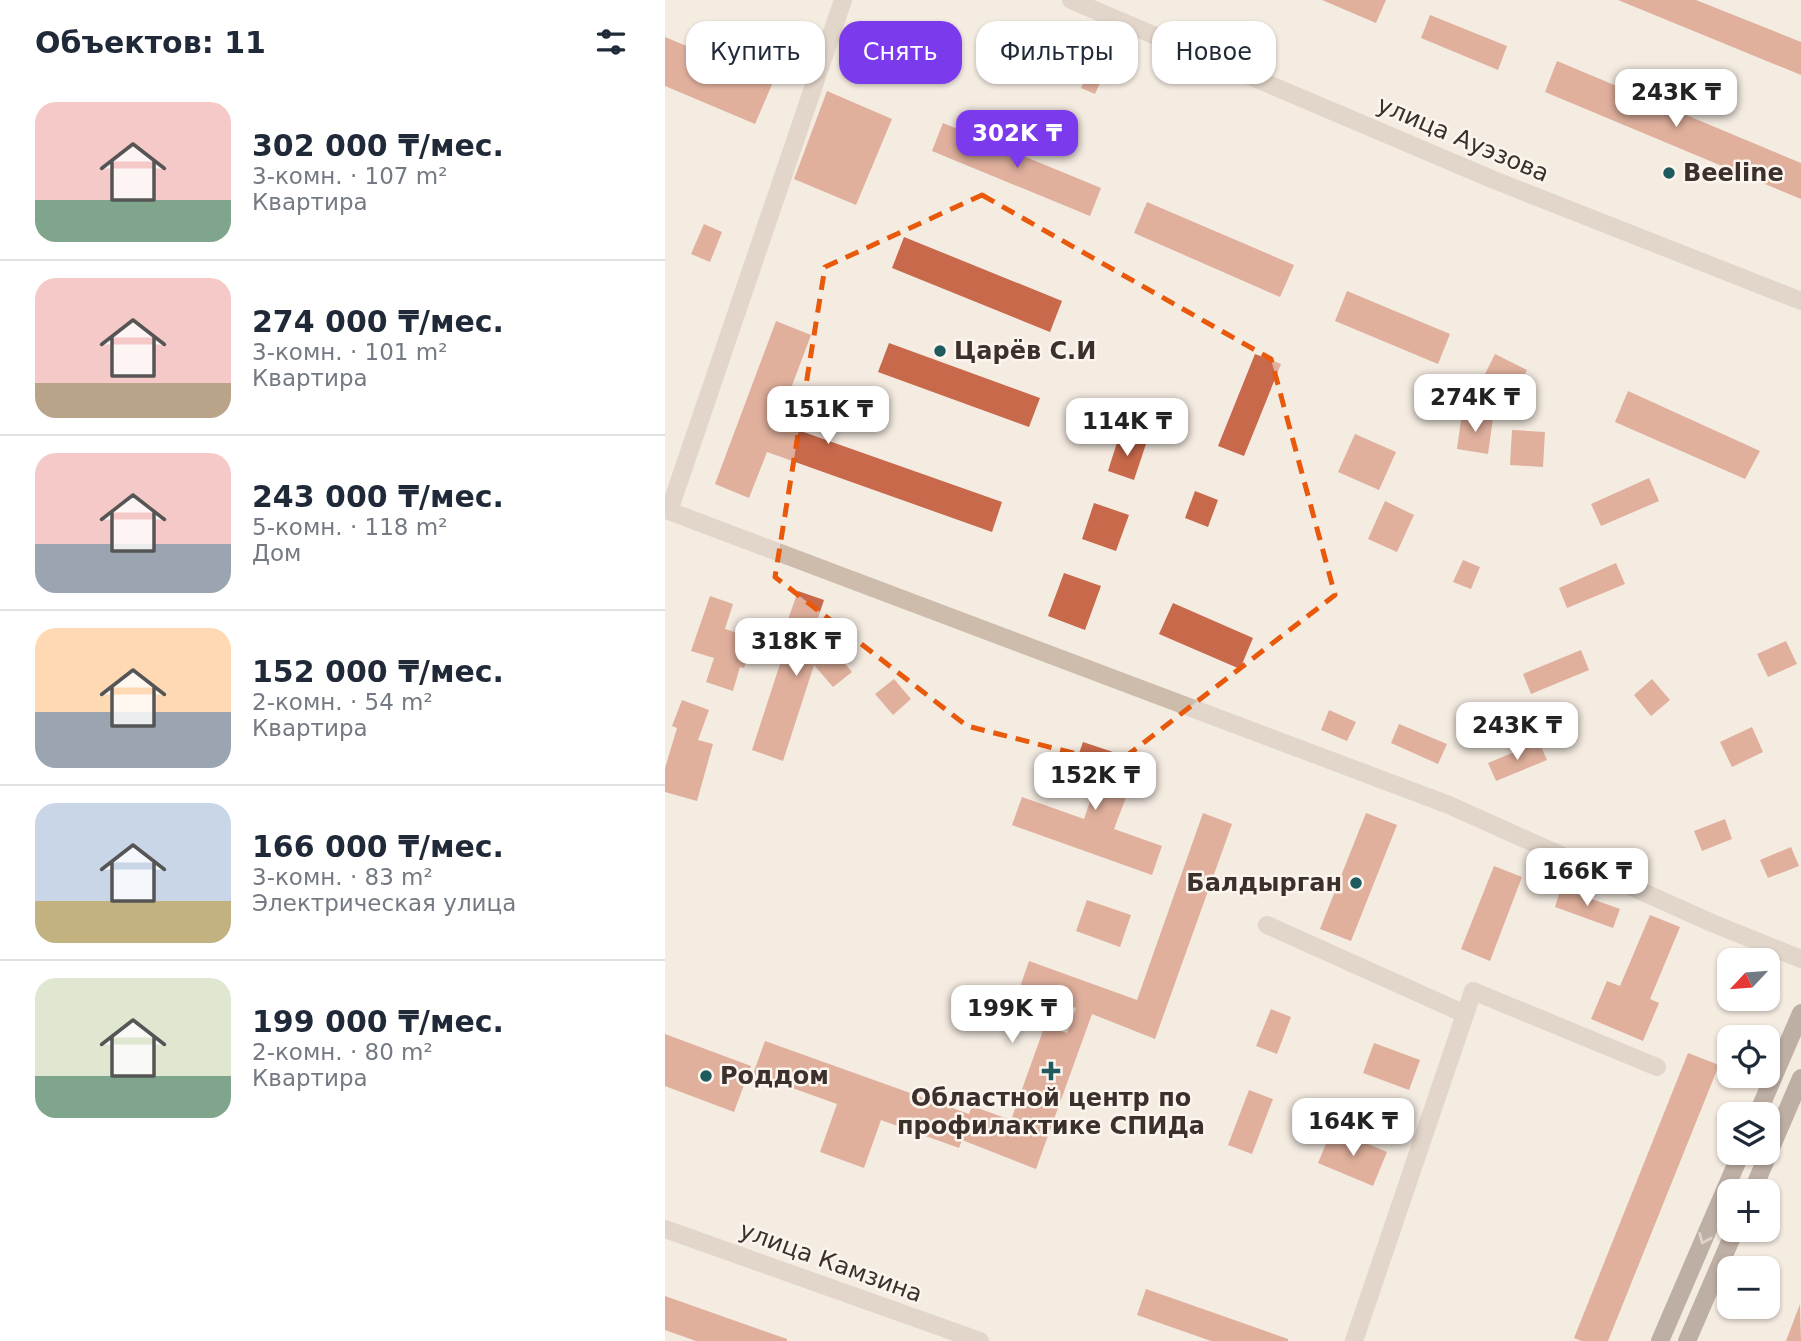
<!DOCTYPE html>
<html lang="ru">
<meta charset="utf-8">
<style>
:root{--surface:#fff;--page:#f2f2f3;--text:#1f2937;--muted:#747a83;--line:#e0e1e3;--accent:#7c3aed}
body{margin:0;font-family:"DejaVu Sans",sans-serif;background:var(--page);color:var(--text);height:100vh;display:flex;flex-direction:column;font-size:26px;white-space:nowrap}
*{box-sizing:border-box;margin:0}
p{font-size:23px;color:var(--muted)}
.icon{flex:none;width:38px;height:38px;fill:none;stroke:currentColor;stroke-width:2;stroke-linecap:round;stroke-linejoin:round}
.map{position:relative;flex:1;overflow:hidden}
.drawer{display:flex;flex-direction:column;background:var(--surface);width:665px}
.drawer>*{flex:none}
.hud{position:absolute;left:21px;top:21px;width:665px;height:63px;display:flex;gap:14px}
.needle{width:46px;rotate:244deg}
.buttons{position:absolute;left:1052px;top:948px;display:grid;gap:14px}
.buttons a{display:grid;place-items:center;width:63px;height:63px;border-radius:14px;background:var(--surface);box-shadow:0 2px 5px #0004;font-size:35px}
.price{position:absolute;translate:-50% -60px;padding:0 16px;border-radius:14px;background:#fff;color:#222;font-size:23px;line-height:46px;filter:drop-shadow(0 2px 4px #0008)}
.price::after{content:'';position:absolute;left:50%;top:42px;width:21px;height:16px;margin-left:-10px;background:inherit;clip-path:polygon(0 0,100% 0,50% 100%)}
.price.active{background:var(--accent);color:#fff}
ul{padding:0;list-style:none}
li{display:flex;align-items:center;gap:21px;height:175px;padding:0 35px}
li+li{border-top:2px solid var(--line)}
li span{display:grid;place-items:center;flex:none;width:196px;height:140px;border-radius:21px;color:#555}
li>.icon{margin-inline-start:auto}
span .icon{width:84px;height:84px;fill:#fffc;stroke-width:1}
li b{font-size:30px}
h2{display:flex;justify-content:space-between;align-items:center;height:84px;padding:0 35px;font-size:30px}
.chip{padding:0 24px;border-radius:21px;background:var(--surface);box-shadow:0 2px 5px #0004;font-size:24px;line-height:63px}
.chip.active{background:var(--accent);color:#fff}
main{display:flex;flex:1;min-height:0}
.map>svg:first-child{display:block}
.building{fill:#c8694b}
.lines{fill:none;stroke-linecap:round;stroke-linejoin:round}
.minor{stroke:#cdbbac;stroke-width:18}
.major{stroke:#7d675c;stroke-width:18}
.oneway{stroke:#c2b5ac}
.marked{fill:none;stroke:#e8590c;stroke-width:5;stroke-dasharray:14 9;stroke-linejoin:round}
.poi-dot{fill:#1f5a5e;stroke:#fbf5ee;stroke-width:2.5}
.labels{text-anchor:middle;dominant-baseline:central;stroke-width:5;stroke-linejoin:round;paint-order:stroke}
.street-label{font-size:24px;fill:#3b302b;stroke:#fbf5ee}
.poi-label{font-size:24px;font-weight:bold;fill:#3b302b;stroke:#fbf5ee;text-anchor:start}
</style>
<main>
<section class="drawer">
<h2>Объектов: 11<svg class="icon" aria-label="filters" viewBox="0 0 24 24"><path d="M4 7h16M4 17h16"/><circle cx="9" cy="7" r="2"/><circle cx="15" cy="17" r="2"/></svg></h2>
<ul>
<li><span style="background:linear-gradient(#f6c9c9 70%,#7fa58c 0)"><svg class="icon" aria-label="home" viewBox="0 0 24 24"><path d="M3 11l9-7 9 7M6 9v11h12V9"/></svg></span><div><b>302 000 ₸/мес.</b><p>3-комн. · 107 m²</p><p>Квартира</p></div></li>
<li><span style="background:linear-gradient(#f6c9c9 75%,#b9a48a 0)"><svg class="icon" aria-label="home" viewBox="0 0 24 24"><path d="M3 11l9-7 9 7M6 9v11h12V9"/></svg></span><div><b>274 000 ₸/мес.</b><p>3-комн. · 101 m²</p><p>Квартира</p></div></li>
<li><span style="background:linear-gradient(#f6c9c9 65%,#9aa5b1 0)"><svg class="icon" aria-label="home" viewBox="0 0 24 24"><path d="M3 11l9-7 9 7M6 9v11h12V9"/></svg></span><div><b>243 000 ₸/мес.</b><p>5-комн. · 118 m²</p><p>Дом</p></div></li>
<li><span style="background:linear-gradient(#ffd9b3 60%,#9aa5b1 0)"><svg class="icon" aria-label="home" viewBox="0 0 24 24"><path d="M3 11l9-7 9 7M6 9v11h12V9"/></svg></span><div><b>152 000 ₸/мес.</b><p>2-комн. · 54 m²</p><p>Квартира</p></div></li>
<li><span style="background:linear-gradient(#c9d6e8 70%,#c2b280 0)"><svg class="icon" aria-label="home" viewBox="0 0 24 24"><path d="M3 11l9-7 9 7M6 9v11h12V9"/></svg></span><div><b>166 000 ₸/мес.</b><p>3-комн. · 83 m²</p><p>Электрическая улица</p></div></li>
<li><span style="background:linear-gradient(#dfe7d0 70%,#7fa58c 0)"><svg class="icon" aria-label="home" viewBox="0 0 24 24"><path d="M3 11l9-7 9 7M6 9v11h12V9"/></svg></span><div><b>199 000 ₸/мес.</b><p>2-комн. · 80 m²</p><p>Квартира</p></div></li>
</ul>
</section>
<div class="map">
<svg width="1136" height="1341" viewBox="0 0 1136 1341">
<rect width="100%" height="100%" fill="#f4ebe1"/>
<g class="building">
<polygon points="657,0 721,0 711,23"/>
<polygon points="953,0 1031,0 1136,42 1136,75"/>
<polygon points="765,15 842,46 833,70 756,38"/>
<polygon points="0,37 108,82 90,124 0,86"/>
<polygon points="892,61 1136,163 1136,199 880,92"/>
<polygon points="426,66 440,72 430,94 416,88"/>
<polygon points="162,91 227,119 191,205 129,179"/>
<polygon points="278,123 436,188 425,216 267,151"/>
<polygon points="482,202 629,265 615,297 469,233"/>
<polygon points="39,224 57,232 45,262 26,254"/>
<polygon points="239,237 397,301 385,332 227,268"/>
<polygon points="682,291 785,334 773,364 670,321"/>
<polygon points="111,321 146,335 113,423 337,502 327,532 102,452 84,498 50,484"/>
<polygon points="224,343 375,398 364,427 213,372"/>
<polygon points="590,354 616,364 579,456 553,446"/>
<polygon points="830,354 862,370 856,383 833,381 820,374"/>
<polygon points="963,391 1095,451 1080,479 950,422"/>
<polygon points="797,413 828,418 823,454 792,449"/>
<polygon points="847,430 880,432 878,467 845,465"/>
<polygon points="690,434 731,452 714,490 673,472"/>
<polygon points="454,436 481,444 469,480 443,471"/>
<polygon points="984,478 994,501 936,526 926,504"/>
<polygon points="530,491 553,500 543,527 520,518"/>
<polygon points="720,501 749,515 732,552 703,539"/>
<polygon points="429,503 464,515 451,551 417,539"/>
<polygon points="798,560 815,567 806,589 788,582"/>
<polygon points="951,563 960,584 902,608 894,588"/>
<polygon points="399,573 436,586 420,630 383,616"/>
<polygon points="133,591 159,600 144,645 172,654 187,672 168,687 149,665 118,761 87,750 127,627 121,625"/>
<polygon points="45,596 68,604 60,629 89,638 79,668 75,667 68,691 41,682 49,658 26,651"/>
<polygon points="508,603 588,638 575,669 494,634"/>
<polygon points="1121,641 1132,664 1103,677 1092,654"/>
<polygon points="916,650 924,670 866,694 858,674"/>
<polygon points="229,679 246,699 228,715 210,694"/>
<polygon points="987,679 1005,700 986,716 969,695"/>
<polygon points="17,700 44,710 33,740 48,744 32,801 0,792 0,768 12,728 7,726"/>
<polygon points="664,710 691,722 682,741 656,730"/>
<polygon points="734,724 782,744 773,764 726,743"/>
<polygon points="1087,727 1098,752 1067,767 1055,742"/>
<polygon points="418,742 475,761 449,829 497,846 487,875 347,825 357,797 419,819 429,790 404,781"/>
<polygon points="874,742 882,760 831,781 823,763"/>
<polygon points="538,813 567,824 490,1039 427,1014 371,1169 297,1140 294,1148 216,1120 199,1168 155,1152 172,1104 88,1074 100,1041 304,1114 307,1106 346,1120 380,1025 402,1033 411,1008 355,987 364,961 472,1000"/>
<polygon points="701,813 732,825 686,941 655,929"/>
<polygon points="1060,819 1067,839 1037,851 1029,831"/>
<polygon points="1126,847 1134,866 1103,878 1095,860"/>
<polygon points="829,866 857,877 825,961 796,949"/>
<polygon points="896,888 955,909 948,928 890,907"/>
<polygon points="422,900 466,915 455,947 411,931"/>
<polygon points="985,915 1015,927 985,999 994,1003 978,1041 926,1019 942,981 955,986"/>
<polygon points="606,1009 626,1017 612,1054 591,1046"/>
<polygon points="0,1034 86,1066 69,1112 0,1086"/>
<polygon points="709,1043 755,1060 744,1090 698,1073"/>
<polygon points="1023,1053 1054,1065 943,1341 917,1341 909,1338"/>
<polygon points="584,1090 608,1099 587,1154 563,1145"/>
<polygon points="667,1129 722,1152 708,1186 653,1163"/>
<polygon points="481,1289 623,1339 623,1341 546,1341 472,1315"/>
<polygon points="0,1296 122,1339 122,1341 31,1341 0,1330"/>
<polygon points="1135,1304 1136,1341 1121,1341"/>
</g>
<g class="lines">
<g class="minor">
<polyline points="178,0 4,511 784,805 1047,923 1136,959"/>
<polyline points="406,0 829,180 1136,301"/>
<polyline points="602,925 800,1014"/>
<polyline points="0,1229 315,1341"/>
<polyline points="689,1341 808,991 992,1067"/>
</g>
<g class="major">
<polyline points="1092,1115 1136,1013"/>
<polyline points="1087,1192 1136,1078"/>
<polyline points="995,1341 1076,1153"/>
<polyline points="1022,1341 1070,1230"/>
</g>
</g>
<defs><path id="oneway-chevron" d="M-2-3.5L2.5 0L-2 3.5" fill="none" stroke-width="1.6" stroke-linecap="round" stroke-linejoin="round" transform="scale(1.75)"/></defs>
<use class="oneway" href="#oneway-chevron" transform="translate(1039 1239) rotate(113)"/>
<path d="M0 0H1136V1341H0ZM317,195L606,359L670,595L451,764L302,726L110,577L160,267Z" fill="#f4ebe1" fill-opacity=".55" fill-rule="evenodd"/>
<path class="marked" d="M317,195L606,359L670,595L451,764L302,726L110,577L160,267Z"/>
<g class="poi-dot">
<circle cx="1004" cy="173" r="7"/>
<circle cx="275" cy="351" r="7"/>
<circle cx="691" cy="883" r="7"/>
<path d="M382.5 1060.5h7v7h7v7h-7v7h-7v-7h-7v-7h7z"/>
<circle cx="41" cy="1076" r="7"/>
</g>
<g class="labels">
<g class="street-label">
<text transform="translate(798 139) rotate(23)">улица Ауэзова</text>
<text transform="translate(166 1262) rotate(20)">улица Камзина</text>
</g>
<g class="poi-label">
<text x="1018" y="173">Beeline</text>
<text x="289" y="351">Царёв С.И</text>
<text x="677" y="883" text-anchor="end">Балдырган</text>
<text x="55" y="1076">Роддом</text>
<text x="386" y="1098" text-anchor="middle">Областной центр по<tspan x="386" dy="28">профилактике СПИДа</tspan></text>
</g>
</g>
</svg>
<div class="buttons">
<a><svg class="needle" viewBox="-14 -14 28 28"><path d="M0-13l5 13h-10z" fill="#e53935"/><path d="M0 13l5-13h-10z" fill="#747a83"/></svg></a>
<a><svg class="icon" aria-label="locate" viewBox="0 0 24 24"><circle cx="12" cy="12" r="6"/><path d="M12 2v4M12 18v4M2 12h4M18 12h4"/></svg></a>
<a><svg class="icon" aria-label="layers" viewBox="0 0 24 24"><path d="M12 4l9 5-9 5-9-5zM3 14l9 5 9-5"/></svg></a>
<a>+</a>
<a>−</a>
</div>
<b class="price" style="left:1011px;top:129px">243K ₸</b>
<b class="price active" style="left:352px;top:170px">302K ₸</b>
<b class="price" style="left:810px;top:434px">274K ₸</b>
<b class="price" style="left:163px;top:446px">151K ₸</b>
<b class="price" style="left:462px;top:458px">114K ₸</b>
<b class="price" style="left:131px;top:678px">318K ₸</b>
<b class="price" style="left:852px;top:762px">243K ₸</b>
<b class="price" style="left:430px;top:812px">152K ₸</b>
<b class="price" style="left:922px;top:908px">166K ₸</b>
<b class="price" style="left:347px;top:1045px">199K ₸</b>
<b class="price" style="left:688px;top:1158px">164K ₸</b>
<div class="hud">
<a class="chip">Купить</a>
<a class="chip active">Снять</a>
<a class="chip">Фильтры</a>
<a class="chip">Новое</a>
</div>
</div>
</main>
